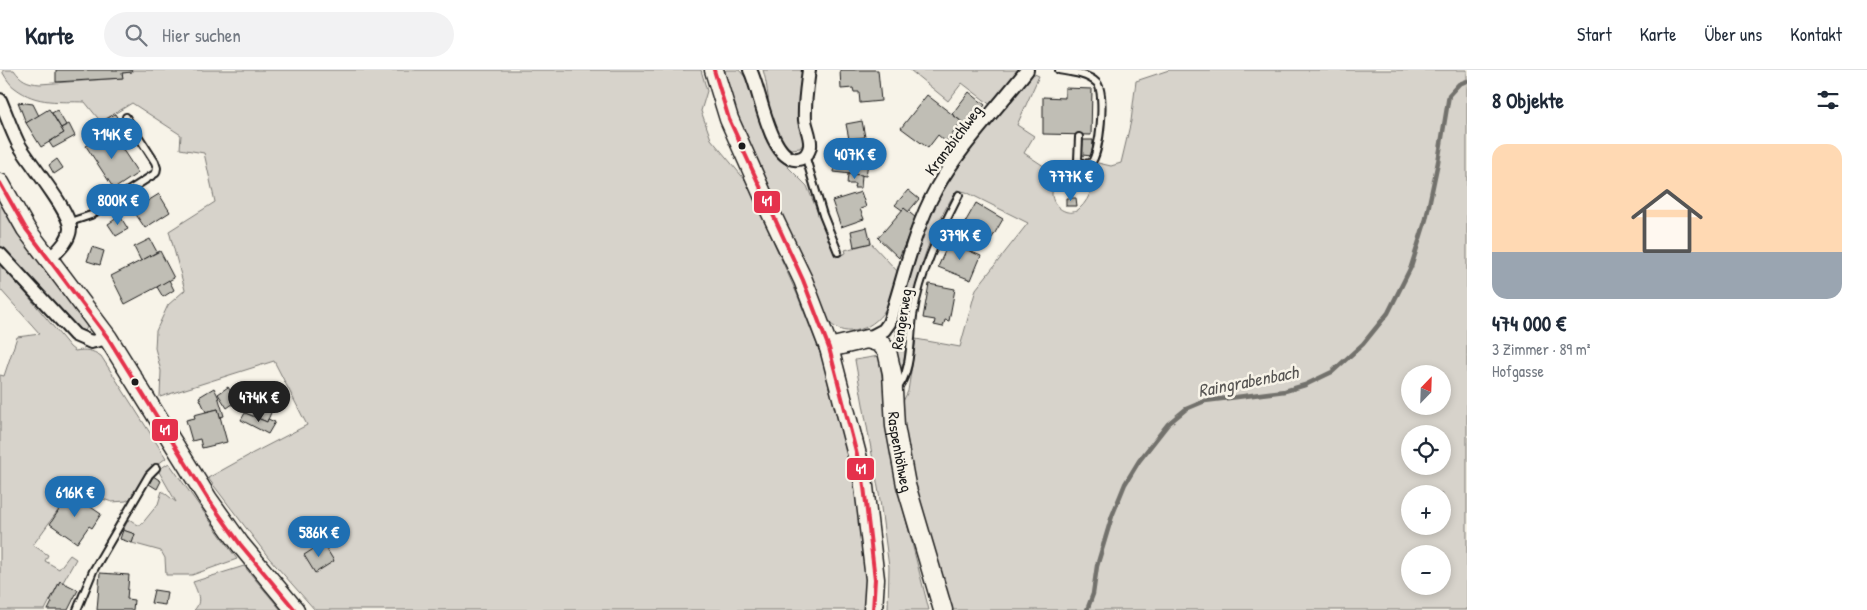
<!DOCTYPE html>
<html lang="de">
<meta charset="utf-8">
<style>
:root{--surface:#fff;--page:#f2f2f3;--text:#1f2937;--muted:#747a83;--line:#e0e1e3;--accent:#1f6fb2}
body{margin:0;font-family:"Patrick Hand",sans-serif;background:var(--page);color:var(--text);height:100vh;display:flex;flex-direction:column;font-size:19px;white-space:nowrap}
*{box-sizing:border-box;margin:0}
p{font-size:16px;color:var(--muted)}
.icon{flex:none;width:28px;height:28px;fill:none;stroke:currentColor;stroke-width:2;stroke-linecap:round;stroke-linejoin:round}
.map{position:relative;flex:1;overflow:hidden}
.details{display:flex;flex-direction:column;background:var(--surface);width:400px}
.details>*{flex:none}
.needle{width:32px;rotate:23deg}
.controls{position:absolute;left:1401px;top:295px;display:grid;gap:10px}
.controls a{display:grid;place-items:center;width:50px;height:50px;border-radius:50%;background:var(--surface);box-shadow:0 2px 8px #0003;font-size:25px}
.price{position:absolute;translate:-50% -42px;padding:0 11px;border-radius:18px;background:var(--accent);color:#fff;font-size:16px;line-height:32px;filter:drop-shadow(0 1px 2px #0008)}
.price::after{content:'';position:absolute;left:50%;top:30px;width:15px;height:11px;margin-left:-8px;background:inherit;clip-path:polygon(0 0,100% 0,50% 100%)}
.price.current{background:#222;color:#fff}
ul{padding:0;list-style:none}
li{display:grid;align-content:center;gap:10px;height:265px;padding:0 25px}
li span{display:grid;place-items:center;height:155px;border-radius:15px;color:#555}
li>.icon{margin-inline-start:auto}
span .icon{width:90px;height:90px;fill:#fffc;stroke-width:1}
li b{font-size:21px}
h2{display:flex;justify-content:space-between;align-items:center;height:60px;padding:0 25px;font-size:21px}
header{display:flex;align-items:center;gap:30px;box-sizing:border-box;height:70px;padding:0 25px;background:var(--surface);border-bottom:1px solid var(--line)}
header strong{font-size:24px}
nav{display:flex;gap:28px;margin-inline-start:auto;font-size:18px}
.search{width:350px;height:45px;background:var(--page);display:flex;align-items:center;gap:12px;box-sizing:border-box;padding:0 18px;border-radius:28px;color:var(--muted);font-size:19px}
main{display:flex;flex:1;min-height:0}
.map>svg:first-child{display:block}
.green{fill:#d7d3cb;stroke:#7a7874;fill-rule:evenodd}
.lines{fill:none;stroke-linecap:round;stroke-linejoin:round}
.stream{stroke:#72716c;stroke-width:4.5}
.building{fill:#c0beb5;stroke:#1c1c1c}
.lane-casing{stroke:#1c1c1c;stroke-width:10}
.street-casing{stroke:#1c1c1c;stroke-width:16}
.secondary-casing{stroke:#1c1c1c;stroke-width:21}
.lane{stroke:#f7f3e8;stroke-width:6}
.street{stroke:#f7f3e8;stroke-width:12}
.secondary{stroke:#f7f3e8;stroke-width:18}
.bus-1-casing{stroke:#f7f3e8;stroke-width:8}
.bus-1{stroke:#e5314c;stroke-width:4}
.bus-dot{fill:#1c1c1c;stroke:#f7f3e8;stroke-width:2}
.labels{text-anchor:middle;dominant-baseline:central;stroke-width:5;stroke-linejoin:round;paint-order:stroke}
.street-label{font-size:16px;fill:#1c1c1c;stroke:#f7f3e8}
.water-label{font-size:18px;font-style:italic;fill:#565452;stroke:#f7f3e8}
.line-badge{stroke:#f7f3e8;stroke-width:2}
.badge-label{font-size:14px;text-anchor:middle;font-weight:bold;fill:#fff}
</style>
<header>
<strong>Karte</strong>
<div class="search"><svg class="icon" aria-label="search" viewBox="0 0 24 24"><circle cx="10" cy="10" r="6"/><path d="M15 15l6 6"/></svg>Hier suchen</div>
<nav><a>Start</a><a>Karte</a><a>Über uns</a><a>Kontakt</a></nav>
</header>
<main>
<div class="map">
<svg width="1467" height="540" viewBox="0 0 1467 540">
<rect width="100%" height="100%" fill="#f7f3e8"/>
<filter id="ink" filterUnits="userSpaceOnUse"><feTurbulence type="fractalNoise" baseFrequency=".02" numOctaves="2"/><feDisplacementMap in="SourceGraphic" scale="10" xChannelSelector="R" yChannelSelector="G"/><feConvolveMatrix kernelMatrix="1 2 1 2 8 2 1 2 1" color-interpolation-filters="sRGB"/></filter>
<g filter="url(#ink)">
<g class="green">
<path d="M3,0H14C21,10 27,13 40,14L122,8V3L131,2V0H701L707,21L701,41L711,69L746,111L797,224L826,298L851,394L863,465L866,519L864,540H315L269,488L208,408L253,383L307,355L274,291L160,327L161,301L155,278L156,261L168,235L185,220L169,161L215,132L204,83L180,79L181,65L132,33L101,52L85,32C60,31 37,35 15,18C10,15 6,8 3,3Z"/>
<path d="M726,0H739L747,9L765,68L778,87L807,116L836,187L846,183L845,180L871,173L899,203C895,215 892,229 885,240C872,261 841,271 826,248L739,54L723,6Z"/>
<path d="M763,0H805L803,74L800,78L791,79C766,64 771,24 763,0Z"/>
<polygon points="910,0 1021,0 992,36 962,13 948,31"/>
<path d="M1169,0H1467V540H949L911,414L901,336L908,321L916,269L960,277L976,219L1028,153L966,122L957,120C921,174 911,228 904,291L900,302L896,280V256L901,227L930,141L949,104L1004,35L1032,3L1039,6L1017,55L1034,66L1024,83L1059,106C1056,111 1052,117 1052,124C1052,137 1069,148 1079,139C1092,128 1095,108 1098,93L1111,96L1121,93L1131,51L1136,11ZM1410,304H1442V336H1410ZM1410,364H1442V396H1410ZM1410,424H1442V456H1410ZM1410,484H1442V516H1410Z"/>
<polygon points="0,129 85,252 87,257 85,261 79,259 66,247 0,177"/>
<path d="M0,192L70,277L75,281C86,279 92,280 101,286L166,388L149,401L131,428L126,431L112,432L97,427L86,434L70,424L33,475L48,485L45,491L59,499L70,485L76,489L63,512L60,511L45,540H0V305L4,306L17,267L40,264L0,219Z"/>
<polygon points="879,286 890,363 904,442 929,540 888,540 889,497 879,423 855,290"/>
<polygon points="169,393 237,489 192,505 166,505 165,488 161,481 132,473 135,464 123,460 129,449 138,455 141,455 158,434 162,421 176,432 158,400"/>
<path d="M244,496L281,540H194C203,532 197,521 193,512Z"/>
</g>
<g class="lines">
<polyline class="stream" points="1087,540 1093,524 1097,496 1112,446 1125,414 1139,391 1168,354 1186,339 1205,331 1285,321 1305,315 1332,302 1363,274 1388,243 1411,197 1426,149 1438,92 1449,25 1459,14 1467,11"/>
</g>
<g class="building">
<polygon points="56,0 131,0 132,2 122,3 123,8 56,12"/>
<polygon points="840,0 878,0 881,31 860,33 859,22 854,22 853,18 841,19"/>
<polygon points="1065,18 1092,19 1091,65 1043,64 1043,27 1065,28"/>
<polygon points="969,22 985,35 962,64 956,59 962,52 952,44"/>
<polygon points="927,25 962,52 946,72 938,65 928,78 901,58"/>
<polygon points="18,32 33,34 39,46 26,53"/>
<polygon points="49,39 64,63 41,77 26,53"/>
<polygon points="57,40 66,55 61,58 52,43"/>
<polygon points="115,44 121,54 107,62 101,52"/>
<polygon points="862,51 865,67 849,69 846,54"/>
<polygon points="69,54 75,66 53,78 49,72 64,63 61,58"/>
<polygon points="110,60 138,103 114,119 86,76"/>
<polygon points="1083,70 1093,70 1092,86 1082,85"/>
<polygon points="838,74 874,79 872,93 868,93 866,106 834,102"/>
<polygon points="57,89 63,98 54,104 49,95"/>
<polygon points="848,104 862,105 861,118 854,118 855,114 847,114"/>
<polygon points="908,120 919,129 908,142 904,138 902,140 895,135"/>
<polygon points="861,122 866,137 860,139 864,149 841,157 832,131"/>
<polygon points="159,124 170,142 145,158 133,140"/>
<polygon points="1066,128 1076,128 1077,136 1066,136"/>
<polygon points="976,133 1003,149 992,168 984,163 981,166 963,156"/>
<polygon points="904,138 916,148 899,188 878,168"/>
<polygon points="120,146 128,159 116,166 108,154"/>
<polygon points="867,157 871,173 854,177 851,161"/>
<polygon points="150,169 157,182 141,191 134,177"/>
<polygon points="949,172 981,186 971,210 938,197"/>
<polygon points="92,177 104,181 100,195 87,191"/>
<polygon points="160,181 174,208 125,234 111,206"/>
<polygon points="169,210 174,220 163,227 157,217"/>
<polygon points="929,214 955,219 949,251 945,250 943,257 934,255 935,250 923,248"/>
<polygon points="228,317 237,331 227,338 218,324"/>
<polygon points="214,318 218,326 224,346 220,347 218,339 206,342 199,327"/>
<polygon points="254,322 276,331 267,352 245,343"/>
<polygon points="218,339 227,372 202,378 200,369 192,371 186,350 195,348 194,345"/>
<polygon points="245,343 267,352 268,349 275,352 268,364 241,350"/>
<polygon points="153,406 161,411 157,419 149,414"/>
<polygon points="70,423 101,444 92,458 89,456 77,473 50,454"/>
<polygon points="123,460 135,464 132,473 120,469"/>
<polygon points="323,473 334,491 315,503 304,485"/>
<polygon points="100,503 129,505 127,529 134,530 133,540 97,540"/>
<polygon points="60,511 78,520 68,540 48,540 52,532 50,531"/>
<polygon points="154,520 167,522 165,535 151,533"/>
</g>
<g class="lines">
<defs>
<g id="lane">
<path d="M1059,0C1071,2 1088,4 1097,13C1106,23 1100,84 1091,93L1083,94L1078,90L1079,67"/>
<polyline points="805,85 823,145 838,182"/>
<polyline points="70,152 91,145 156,103 157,98 155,92 126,47"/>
<path d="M896,319C912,305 910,267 913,246C920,202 939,164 959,125"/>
<polyline points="77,540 93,501 149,405 156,398"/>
</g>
<g id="street">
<path d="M750,0C760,18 770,93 798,89C805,88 809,82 810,76C811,67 806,58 805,50C804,33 807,16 809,0"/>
<path d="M0,30C6,44 11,59 18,73C28,92 71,141 70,159C69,172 57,181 49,190"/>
<polyline points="0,184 75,265 91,272 108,268"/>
<path d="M867,269L884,260L889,253C904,208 913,161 936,119C960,76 997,39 1027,0"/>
</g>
<g id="secondary">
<polyline points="714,0 729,49 770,141 803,210 829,278 863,408 875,509 873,540"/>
<polyline points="0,113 26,159 108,268 208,429 240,474 295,540"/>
<path id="s1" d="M829,278L867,269L880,273L887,281L892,303L895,356L906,415L943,540"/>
</g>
</defs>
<use href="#lane" class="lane-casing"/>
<use href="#street" class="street-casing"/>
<use href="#secondary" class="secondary-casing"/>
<use href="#lane" class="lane"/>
<use href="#street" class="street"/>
<use href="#secondary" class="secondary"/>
<defs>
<g id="bus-1">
<polyline points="714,0 729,49 803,210 829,278 863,408 875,509 873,540"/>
<polyline points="0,113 26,159 108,268 208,429 240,474 295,540"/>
</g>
</defs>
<use href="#bus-1" class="bus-1-casing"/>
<use href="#bus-1" class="bus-1"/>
</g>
</g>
<g class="bus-dot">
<circle cx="742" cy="76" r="4.5"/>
<circle cx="135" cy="312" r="4.5"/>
</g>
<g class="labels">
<g class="street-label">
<text transform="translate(953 70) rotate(-53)">Kranzbichlweg</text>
<text transform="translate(901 249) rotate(-81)">Rengerweg</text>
<text stroke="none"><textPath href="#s1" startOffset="165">Raspenhöhweg</textPath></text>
</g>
<g class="water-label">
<text transform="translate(1248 311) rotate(-11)">Raingrabenbach</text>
</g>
</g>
<g class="line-badge">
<rect x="753" y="120" width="28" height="24" rx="5" fill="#e5314c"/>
<rect x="151" y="348" width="28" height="24" rx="5" fill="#e5314c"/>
<rect x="846" y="387" width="29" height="24" rx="5" fill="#e5314c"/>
</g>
<g class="badge-label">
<text x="767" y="136">41</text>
<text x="165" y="365">41</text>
<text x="861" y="404">41</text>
</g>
</svg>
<div class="controls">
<a><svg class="needle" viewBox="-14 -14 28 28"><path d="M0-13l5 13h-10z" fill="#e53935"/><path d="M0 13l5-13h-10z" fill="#747a83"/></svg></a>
<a><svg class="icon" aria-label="locate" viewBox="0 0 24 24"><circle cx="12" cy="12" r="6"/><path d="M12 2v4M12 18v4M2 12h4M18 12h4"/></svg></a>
<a>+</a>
<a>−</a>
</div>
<b class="price" style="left:112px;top:90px">714K €</b>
<b class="price" style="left:855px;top:110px">407K €</b>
<b class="price" style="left:1071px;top:132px">777K €</b>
<b class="price" style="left:118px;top:156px">800K €</b>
<b class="price" style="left:960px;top:191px">379K €</b>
<b class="price current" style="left:259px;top:353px">474K €</b>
<b class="price" style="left:75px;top:448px">616K €</b>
<b class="price" style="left:319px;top:488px">586K €</b>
</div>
<section class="details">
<h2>8 Objekte<svg class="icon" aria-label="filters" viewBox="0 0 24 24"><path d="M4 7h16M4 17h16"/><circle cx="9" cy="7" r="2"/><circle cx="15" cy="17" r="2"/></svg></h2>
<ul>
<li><span style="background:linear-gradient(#ffd9b3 70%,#9aa5b1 0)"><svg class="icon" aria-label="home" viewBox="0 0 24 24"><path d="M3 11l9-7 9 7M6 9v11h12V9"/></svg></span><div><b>474 000 €</b><p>3 Zimmer · 89 m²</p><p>Hofgasse</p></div></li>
</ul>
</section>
</main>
